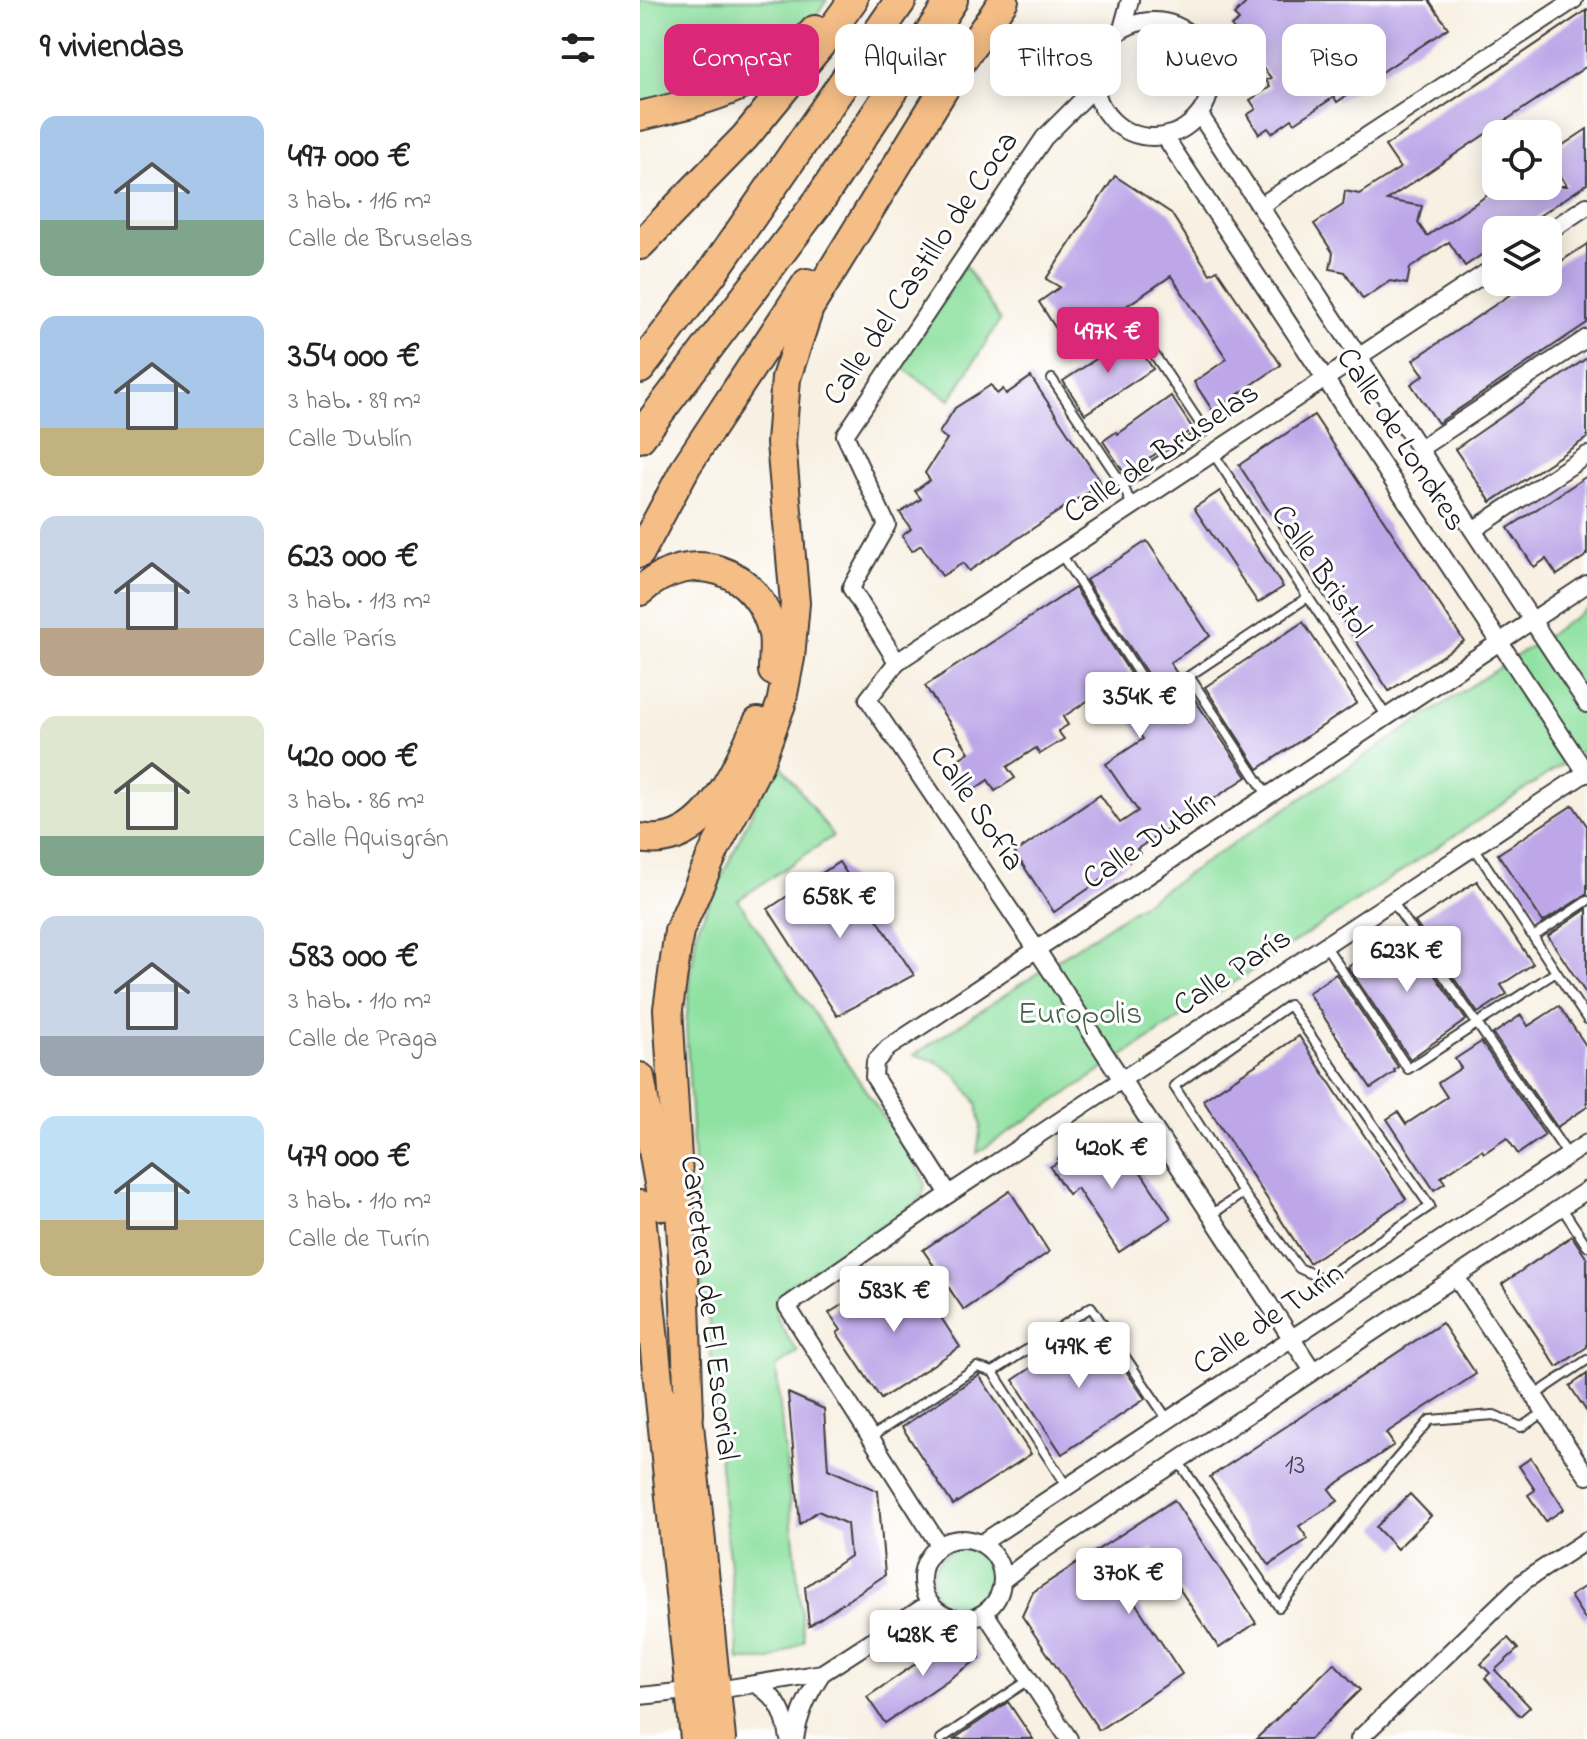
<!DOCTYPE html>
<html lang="es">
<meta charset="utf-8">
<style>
:root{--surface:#fff;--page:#f2f2f2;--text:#222;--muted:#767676;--accent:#db2777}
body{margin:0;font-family:"Indie Flower",sans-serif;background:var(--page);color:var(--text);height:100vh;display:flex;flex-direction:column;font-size:30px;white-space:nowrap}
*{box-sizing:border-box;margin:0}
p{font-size:26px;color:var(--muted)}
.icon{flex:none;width:44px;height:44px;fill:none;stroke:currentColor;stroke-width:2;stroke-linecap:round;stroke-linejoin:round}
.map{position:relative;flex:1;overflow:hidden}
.details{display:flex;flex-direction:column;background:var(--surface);width:640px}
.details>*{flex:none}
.hud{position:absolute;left:24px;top:24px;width:760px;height:72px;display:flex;gap:16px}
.tools{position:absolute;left:842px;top:120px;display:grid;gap:16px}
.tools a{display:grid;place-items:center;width:80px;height:80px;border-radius:16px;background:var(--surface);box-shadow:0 4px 20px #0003;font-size:40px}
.price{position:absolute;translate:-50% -68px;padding:0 18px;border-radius:8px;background:#fff;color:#222;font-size:26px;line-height:52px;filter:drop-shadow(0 2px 4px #0008)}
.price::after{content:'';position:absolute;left:50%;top:48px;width:24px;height:18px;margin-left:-12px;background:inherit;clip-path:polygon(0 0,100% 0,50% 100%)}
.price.active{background:var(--accent);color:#fff}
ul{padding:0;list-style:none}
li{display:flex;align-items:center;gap:24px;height:200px;padding:0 40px}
li span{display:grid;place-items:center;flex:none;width:224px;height:160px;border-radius:16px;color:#555}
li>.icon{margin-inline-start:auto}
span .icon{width:96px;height:96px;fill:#fffc;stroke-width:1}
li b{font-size:34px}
h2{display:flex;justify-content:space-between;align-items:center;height:96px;padding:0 40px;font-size:34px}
.tag{padding:0 28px;border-radius:16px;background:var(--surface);box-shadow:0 4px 20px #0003;font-size:28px;line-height:72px}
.tag.active{background:var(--accent);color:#fff}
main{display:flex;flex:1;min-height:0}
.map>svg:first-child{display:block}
.green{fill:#8fe1a1;stroke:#567e5e;stroke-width:2}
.building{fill:#bda7e8}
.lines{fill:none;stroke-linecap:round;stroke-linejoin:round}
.service-casing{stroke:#3d3c3a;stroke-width:12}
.minor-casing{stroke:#3d3c3a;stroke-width:20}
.trunk-casing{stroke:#3d3c3a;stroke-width:32}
.motorway-casing{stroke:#3d3c3a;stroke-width:34}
.service{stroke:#fff;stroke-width:8}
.minor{stroke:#fff;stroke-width:16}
.trunk{stroke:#f6be87;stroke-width:28}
.motorway{stroke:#f6be87;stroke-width:30}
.labels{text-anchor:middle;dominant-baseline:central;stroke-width:6;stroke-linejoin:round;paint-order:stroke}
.number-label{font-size:28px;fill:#443f4f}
.street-label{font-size:32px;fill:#1c1c1c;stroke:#fff}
.park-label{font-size:32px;fill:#44614b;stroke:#fff}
</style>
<main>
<section class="details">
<h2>9 viviendas<svg class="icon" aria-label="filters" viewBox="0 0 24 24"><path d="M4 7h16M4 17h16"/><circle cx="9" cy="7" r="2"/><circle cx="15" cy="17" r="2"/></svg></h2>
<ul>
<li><span style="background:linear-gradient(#a9c7e8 65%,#7fa58c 0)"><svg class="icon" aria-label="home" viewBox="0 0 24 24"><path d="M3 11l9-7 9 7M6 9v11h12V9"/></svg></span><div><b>497 000 €</b><p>3 hab. · 116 m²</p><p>Calle de Bruselas</p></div></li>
<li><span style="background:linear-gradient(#a9c7e8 70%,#c2b280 0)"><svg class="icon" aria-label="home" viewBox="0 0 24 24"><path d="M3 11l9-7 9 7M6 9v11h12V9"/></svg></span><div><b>354 000 €</b><p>3 hab. · 89 m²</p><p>Calle Dublín</p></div></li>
<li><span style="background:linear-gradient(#c9d6e8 70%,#b9a48a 0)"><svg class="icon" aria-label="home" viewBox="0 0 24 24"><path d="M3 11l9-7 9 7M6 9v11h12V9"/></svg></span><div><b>623 000 €</b><p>3 hab. · 113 m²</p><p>Calle París</p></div></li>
<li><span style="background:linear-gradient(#dfe7d0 75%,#7fa58c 0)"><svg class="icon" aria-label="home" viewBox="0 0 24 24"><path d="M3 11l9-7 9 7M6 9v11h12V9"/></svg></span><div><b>420 000 €</b><p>3 hab. · 86 m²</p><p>Calle Aquisgrán</p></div></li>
<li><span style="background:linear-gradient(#c9d6e8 75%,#9aa5b1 0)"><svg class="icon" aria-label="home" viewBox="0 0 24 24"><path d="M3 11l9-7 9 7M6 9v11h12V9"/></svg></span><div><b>583 000 €</b><p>3 hab. · 110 m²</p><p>Calle de Praga</p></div></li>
<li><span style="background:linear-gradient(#bfe0f5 65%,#c2b280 0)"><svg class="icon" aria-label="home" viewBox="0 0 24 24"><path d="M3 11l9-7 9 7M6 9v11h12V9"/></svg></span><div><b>479 000 €</b><p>3 hab. · 110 m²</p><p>Calle de Turín</p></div></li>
</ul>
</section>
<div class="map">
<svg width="947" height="1739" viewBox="0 0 947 1739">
<rect width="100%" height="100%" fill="#fff"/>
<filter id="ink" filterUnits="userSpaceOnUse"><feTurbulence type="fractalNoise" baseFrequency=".0125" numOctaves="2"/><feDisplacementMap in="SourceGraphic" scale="16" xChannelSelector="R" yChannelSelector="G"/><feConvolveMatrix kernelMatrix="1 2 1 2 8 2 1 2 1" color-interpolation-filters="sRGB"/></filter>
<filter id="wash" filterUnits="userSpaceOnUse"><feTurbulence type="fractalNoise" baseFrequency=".006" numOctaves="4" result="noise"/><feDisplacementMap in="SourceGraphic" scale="32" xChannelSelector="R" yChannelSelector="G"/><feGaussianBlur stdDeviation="1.8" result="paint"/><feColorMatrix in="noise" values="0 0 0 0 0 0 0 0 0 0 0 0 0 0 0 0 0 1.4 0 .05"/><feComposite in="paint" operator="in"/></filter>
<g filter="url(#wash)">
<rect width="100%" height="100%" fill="#f8f0e2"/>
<g class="green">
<polygon points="0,0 187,0 178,13 104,84 0,116"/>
<polygon points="325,265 360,320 310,400 261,367"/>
<polygon points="947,609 947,748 337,1153 341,1125 337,1103 315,1074 295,1061 274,1055"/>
<path d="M137,759L193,836L98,900L281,1173C287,1185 285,1193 277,1202L145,1289C122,1309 146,1333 158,1352L136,1367L164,1641L131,1660H99L73,1393L69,1322L61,1285L46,1025L51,975L57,929Z"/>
<circle cx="323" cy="1580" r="31"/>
</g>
<g id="blocks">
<g class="building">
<polygon points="609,0 789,0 808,28 697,102 694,97 655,123 652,119 632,133 628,128 619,134 607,115 616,109 610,100 630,87 626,80 631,78 591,26 599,20 594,15"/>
<polygon points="947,10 947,66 747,200 782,206 778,223 787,236 861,186 927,186 908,155 947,129 947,184 878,230 856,230 856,245 825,266 809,242 770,268 767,284 750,281 723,299 705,272 690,269 693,253 674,224 703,205 705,191 719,194 760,168 745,146"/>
<polygon points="475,176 531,213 570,274 577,270 641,365 573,411 554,382 587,359 531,276 427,346 399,302 420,287 406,279"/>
<polygon points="947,244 947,323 798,423 771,384 784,375 773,360 889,282 908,282 908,270"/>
<polygon points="491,336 513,369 445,414 423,381"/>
<polygon points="947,358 947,438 851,502 815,449"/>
<polygon points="391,377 461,483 329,571 323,563 302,576 281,545 272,551 262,536 271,529 260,513 281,499 275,491 290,480 285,473 307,439 299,433 315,408 351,385 357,394 363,389 366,394"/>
<polygon points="531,396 553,429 485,474 463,441 476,432 478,434"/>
<polygon points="674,415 824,641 749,691 698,613 696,614 599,465"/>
<polygon points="947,476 947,555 917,575 906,559 894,567 868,528"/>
<polygon points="580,491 643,587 618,603 554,508"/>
<polygon points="507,541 570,636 530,663 607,777 497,849 500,854 414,912 375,853 460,795 480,823 498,811 466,764 503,739 488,717 521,695 446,580"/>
<polygon points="435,588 490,673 423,717 428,725 418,731 424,739 400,754 396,748 367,767 375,778 355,791 348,780 333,790 314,762 329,752 285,686"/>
<polygon points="663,622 717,703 618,769 565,687"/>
<polygon points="933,805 947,826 947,894 903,922 858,854"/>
<polygon points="199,862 274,975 197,1016 128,909"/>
<polygon points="837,881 893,964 861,985 867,994 838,1013 775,922"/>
<polygon points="947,909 947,995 908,936"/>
<polygon points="763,930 826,1020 770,1059 708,967"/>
<polygon points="696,974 758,1067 754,1070 755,1072 731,1088 668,993"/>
<polygon points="919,1006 947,1047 947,1107 917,1127 853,1034 881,1015 888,1026"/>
<polygon points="659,1036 766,1199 669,1263 563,1100"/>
<polygon points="841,1042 905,1135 878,1154 867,1138 844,1153 842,1150 801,1177 805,1183 794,1190 747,1119 758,1112 766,1124 807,1097 798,1083 821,1068 815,1059"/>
<polygon points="451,1137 460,1152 479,1139 531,1218 479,1252 437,1188 428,1194 410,1167 420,1161 418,1159"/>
<polygon points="370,1191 409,1252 324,1310 283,1250"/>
<polygon points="932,1236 947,1259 947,1347 917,1367 862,1284"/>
<polygon points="271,1271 320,1347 241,1399 197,1333 201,1330 189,1313 226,1290 231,1297"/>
<polygon points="802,1323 836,1374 746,1433 754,1445 689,1489 698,1501 659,1526 668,1539 629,1565 570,1477"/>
<polygon points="455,1325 505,1399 422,1454 373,1380"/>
<polygon points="947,1374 947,1412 930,1386"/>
<polygon points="339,1375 391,1454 313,1505 262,1427"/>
<polygon points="148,1393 184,1409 188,1469 238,1491 245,1575 169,1626 165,1587 210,1556 207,1524 178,1511 160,1524"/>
<polygon points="891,1458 924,1509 906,1521 888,1495 895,1490 879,1466"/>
<polygon points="770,1494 791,1516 757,1549 736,1527"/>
<polygon points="534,1500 616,1623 579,1648 512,1548 475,1572 542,1674 459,1730 382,1616 393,1592"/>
<polygon points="947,1585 947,1622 930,1596"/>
<polygon points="868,1638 878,1649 855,1670 890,1707 880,1716 845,1678 850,1673 841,1664"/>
<polygon points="312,1639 329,1641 340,1658 245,1723 227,1697"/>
<polygon points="694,1663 720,1690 670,1739 616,1739"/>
<polygon points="368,1702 393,1739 314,1739"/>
</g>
</g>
</g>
<g filter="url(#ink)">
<use href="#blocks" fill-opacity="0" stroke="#3d3c3a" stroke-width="2"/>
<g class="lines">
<defs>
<g id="service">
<polyline points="412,379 483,485 492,506"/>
<polyline points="573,453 747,717"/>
<polyline points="483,485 565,431 494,324"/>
<polyline points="421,554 506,685"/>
<polyline points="628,796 549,676 668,597"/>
<polyline points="834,847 947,1019"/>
<polyline points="752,901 928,1155"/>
<polyline points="893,937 947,901"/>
<polyline points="685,945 768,1069 916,972"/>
<polygon points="649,1005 790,1206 683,1279 659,1268 603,1193 534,1086"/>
<polyline points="922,1208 947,1246"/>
<polyline points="571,1215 603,1193"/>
<polyline points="353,1372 427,1487"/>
<polyline points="895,1395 947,1360"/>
<polyline points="231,1437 337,1367 353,1372 451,1307 528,1420"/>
<polyline points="538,1461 639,1607 743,1475 790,1420 854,1415 881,1427 904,1413"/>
<polyline points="301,1739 389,1680"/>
</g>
<g id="minor">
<circle cx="513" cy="79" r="58"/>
<polyline points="482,29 490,0"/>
<polyline points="560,115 947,704"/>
<polyline points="525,137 947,774"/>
<polyline points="620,206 934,0"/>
<polyline points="908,232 947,206"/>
<polyline points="779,449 947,338"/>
<polyline points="833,530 947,455"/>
<polyline points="257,662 211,588 247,525 205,435 404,138 455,87"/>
<polyline points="309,1194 234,1077 235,1062 248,1048 947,584"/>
<polyline points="816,1277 947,1476"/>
<polyline points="673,1371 397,950 228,699 257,662 856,266"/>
<circle cx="322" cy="1579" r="40"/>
<polyline points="342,1543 947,1143"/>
<polyline points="299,1545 147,1306 309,1194 947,772"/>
<polyline points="363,1580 393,1557 947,1190"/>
<polyline points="345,1613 429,1739"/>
<path d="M117,1685C139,1699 145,1714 149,1739"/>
<polyline points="90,1688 182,1673 290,1603"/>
<polyline points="0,1696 38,1692"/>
<path d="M155,1739C159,1713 168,1695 182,1673"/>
<polyline points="719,1739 884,1581 947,1540"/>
</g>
<g id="trunk">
<polyline points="298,95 364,0"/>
<path d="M0,116C70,99 125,87 175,30"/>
<polyline points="0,245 105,137 182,43 213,0"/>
<polyline points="0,553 47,465 167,283"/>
<path d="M0,591C50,546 118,567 133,634C135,645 133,659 133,671"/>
<path d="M0,838C66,851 95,769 118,722"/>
<polyline points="0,1077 23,1206"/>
<polyline points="0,1205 55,1739"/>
<polyline points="46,1395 81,1739"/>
<polyline points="49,1414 44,1275 28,1009 39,931 75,849 119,764 141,704 150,658 155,603 141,443 146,378 169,308 310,79"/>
</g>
<g id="motorway">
<polyline points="0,368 74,270 261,0"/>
<polyline points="0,437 179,201 312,0"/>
</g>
</defs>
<use href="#service" class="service-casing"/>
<use href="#minor" class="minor-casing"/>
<use href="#trunk" class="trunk-casing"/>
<use href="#motorway" class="motorway-casing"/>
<use href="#service" class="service"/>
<use href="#minor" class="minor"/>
<use href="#trunk" class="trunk"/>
<use href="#motorway" class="motorway"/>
</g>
</g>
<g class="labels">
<g class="number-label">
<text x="655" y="1466">13</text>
</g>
<g class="street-label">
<text transform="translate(282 269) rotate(-56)">Calle del Castillo de Coca</text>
<text transform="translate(760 440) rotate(57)">Calle de Londres</text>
<text transform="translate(522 454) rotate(-34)">Calle de Bruselas</text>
<text transform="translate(680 572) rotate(56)">Calle Bristol</text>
<text transform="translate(336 809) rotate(56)">Calle Sofía</text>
<text transform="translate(510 841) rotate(-34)">Calle Dublín</text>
<text transform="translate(593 973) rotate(-34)">Calle París</text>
<text transform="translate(68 1308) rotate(83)">Carretera de El Escorial</text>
<text transform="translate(629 1320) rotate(-34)">Calle de Turín</text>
</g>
<g class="park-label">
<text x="440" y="1015">Europolis</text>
</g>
</g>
</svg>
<div class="tools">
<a><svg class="icon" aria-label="locate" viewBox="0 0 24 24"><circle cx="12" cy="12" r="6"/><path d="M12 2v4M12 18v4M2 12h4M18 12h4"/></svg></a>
<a><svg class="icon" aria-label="layers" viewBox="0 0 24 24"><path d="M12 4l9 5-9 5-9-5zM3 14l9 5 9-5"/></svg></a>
</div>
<b class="price active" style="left:468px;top:375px">497K €</b>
<b class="price" style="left:500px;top:740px">354K €</b>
<b class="price" style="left:200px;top:940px">658K €</b>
<b class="price" style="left:767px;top:994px">623K €</b>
<b class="price" style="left:472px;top:1191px">420K €</b>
<b class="price" style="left:254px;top:1334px">583K €</b>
<b class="price" style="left:439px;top:1390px">479K €</b>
<b class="price" style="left:489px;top:1616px">370K €</b>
<b class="price" style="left:283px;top:1678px">428K €</b>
<div class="hud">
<a class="tag active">Comprar</a>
<a class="tag">Alquilar</a>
<a class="tag">Filtros</a>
<a class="tag">Nuevo</a>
<a class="tag">Piso</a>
</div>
</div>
</main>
